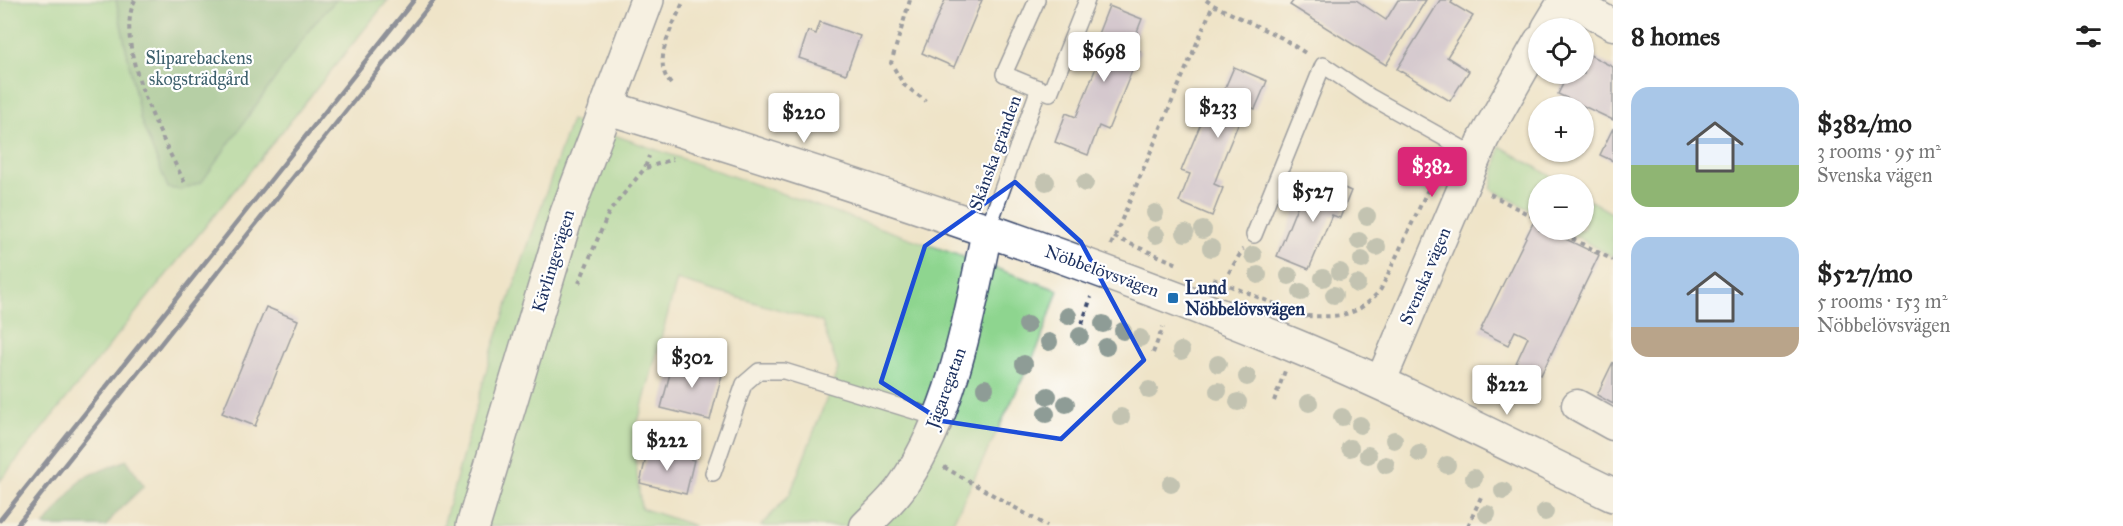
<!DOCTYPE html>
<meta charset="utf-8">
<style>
:root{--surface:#fff;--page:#f6f6f6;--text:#222;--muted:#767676;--accent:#db2777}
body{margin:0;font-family:"IM FELL Great Primer",serif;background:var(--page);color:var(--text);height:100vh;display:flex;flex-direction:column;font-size:22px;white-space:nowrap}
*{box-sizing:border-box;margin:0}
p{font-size:20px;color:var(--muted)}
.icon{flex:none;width:33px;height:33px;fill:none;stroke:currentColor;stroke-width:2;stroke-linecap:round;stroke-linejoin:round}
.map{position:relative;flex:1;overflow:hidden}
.side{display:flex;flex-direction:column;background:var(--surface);width:510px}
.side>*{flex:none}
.fabs{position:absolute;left:1528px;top:18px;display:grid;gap:12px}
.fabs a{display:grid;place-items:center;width:66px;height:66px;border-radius:50%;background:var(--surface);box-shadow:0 2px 4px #0004;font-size:30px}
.price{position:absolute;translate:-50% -51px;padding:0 14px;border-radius:6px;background:#fff;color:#222;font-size:20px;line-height:39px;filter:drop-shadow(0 2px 3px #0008)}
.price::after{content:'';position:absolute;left:50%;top:36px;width:18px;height:14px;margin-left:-9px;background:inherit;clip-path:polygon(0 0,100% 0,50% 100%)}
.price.selected{background:var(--accent);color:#fff}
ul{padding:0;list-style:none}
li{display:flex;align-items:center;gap:18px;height:150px;padding:0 18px}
li span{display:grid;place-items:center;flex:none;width:168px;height:120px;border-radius:18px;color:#555}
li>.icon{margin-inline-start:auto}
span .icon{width:72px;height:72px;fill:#fffc;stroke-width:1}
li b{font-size:26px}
h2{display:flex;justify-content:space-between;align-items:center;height:72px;padding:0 18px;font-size:26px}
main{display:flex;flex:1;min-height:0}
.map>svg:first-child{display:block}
.green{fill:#8ed58f;stroke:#548276;stroke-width:1.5}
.forest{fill:#72b67a;stroke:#46726c;stroke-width:1.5}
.building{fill:#b5a7d5}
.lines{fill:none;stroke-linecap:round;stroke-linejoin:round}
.service-casing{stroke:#3b4a6e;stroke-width:18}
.minor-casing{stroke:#3b4a6e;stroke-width:33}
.tertiary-casing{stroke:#3b4a6e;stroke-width:36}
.secondary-casing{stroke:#3b4a6e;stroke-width:36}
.path{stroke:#3b4a6e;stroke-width:4;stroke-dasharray:4.5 4.5;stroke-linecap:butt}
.service{stroke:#fff;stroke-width:15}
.minor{stroke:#fff;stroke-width:30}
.tertiary{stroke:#fff;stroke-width:33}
.secondary{stroke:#fff;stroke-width:33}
.rail{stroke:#1b2f5e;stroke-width:4.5}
.tree{fill:#8e9c96}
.marked{fill:none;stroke:#1d4ed8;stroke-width:4.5;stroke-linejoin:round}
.poi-dot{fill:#1f6fb2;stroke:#fff;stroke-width:2}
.labels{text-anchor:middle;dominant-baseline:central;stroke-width:4.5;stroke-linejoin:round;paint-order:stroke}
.park-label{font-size:18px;fill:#3e616d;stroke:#fff}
.street-label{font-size:18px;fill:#1b2f5e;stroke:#fff}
.poi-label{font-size:18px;font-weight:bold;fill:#1b2f5e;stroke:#fff;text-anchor:start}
</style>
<main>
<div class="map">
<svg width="1613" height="526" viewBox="0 0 1613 526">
<rect width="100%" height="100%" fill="#fff"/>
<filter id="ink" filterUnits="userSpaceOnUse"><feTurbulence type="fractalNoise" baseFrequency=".0167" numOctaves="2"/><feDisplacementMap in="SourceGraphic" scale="12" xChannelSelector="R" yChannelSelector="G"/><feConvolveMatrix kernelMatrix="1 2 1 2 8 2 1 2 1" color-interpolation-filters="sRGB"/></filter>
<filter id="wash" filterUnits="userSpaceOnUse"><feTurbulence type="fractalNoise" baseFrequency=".008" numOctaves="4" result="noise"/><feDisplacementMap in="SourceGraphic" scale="24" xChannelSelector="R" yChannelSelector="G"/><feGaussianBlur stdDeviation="1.35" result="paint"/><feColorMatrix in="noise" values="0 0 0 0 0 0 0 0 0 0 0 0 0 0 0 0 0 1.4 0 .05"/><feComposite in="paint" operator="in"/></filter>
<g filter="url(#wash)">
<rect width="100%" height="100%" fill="#efe4c8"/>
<g class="green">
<polygon points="0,0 116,0 141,121 312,26 336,0 388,0 0,481"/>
<polygon points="571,120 1058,290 1040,343 951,526 761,526 790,494 838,369 822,322 677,280 633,440 641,508 695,526 443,526 493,347"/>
<polygon points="1500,146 1564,184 1539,184 1539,215 1491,189"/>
<polygon points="1584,197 1613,214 1613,257 1564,230 1584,230"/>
</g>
<g class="forest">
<polygon points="116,0 336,0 312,26 202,182 181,190 168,188 141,121"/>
<polygon points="127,460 144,486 116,513 106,526 44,526 82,478"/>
</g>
<g id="blocks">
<g class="building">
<polygon points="945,0 982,0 954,67 922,53"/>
<polygon points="1294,0 1356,0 1386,20 1398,0 1426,0 1386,65 1290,5"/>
<polygon points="1440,0 1453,0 1451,3 1473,16 1447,57 1469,71 1450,101 1397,69"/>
<polygon points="1109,6 1142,19 1131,47 1140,51 1108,130 1099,126 1088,155 1055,142 1066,113 1076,117 1108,38 1098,34"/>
<polygon points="820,22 860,36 846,74 799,58 808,31 816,34"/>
<polygon points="1584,52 1613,67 1613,120 1558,94 1568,74 1584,74"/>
<polygon points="1234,67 1267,81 1255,109 1246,105 1224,158 1214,184 1223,188 1212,216 1179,202 1190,174 1181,171 1214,92 1222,95"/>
<polygon points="1613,128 1613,161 1600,155"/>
<polygon points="1319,177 1351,191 1340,218 1332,215 1309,269 1277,256 1299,202 1308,205"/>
<polygon points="1533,223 1539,226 1539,230 1547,230 1599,255 1541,375 1516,363 1528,337 1515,331 1508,345 1480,331"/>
<polygon points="266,307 298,320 255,426 222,413"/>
<polygon points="674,358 723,371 710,420 661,408"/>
<polygon points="1613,362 1613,404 1597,395"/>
<polygon points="648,449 694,460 686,494 640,483"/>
</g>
</g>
</g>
<g filter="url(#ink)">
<use href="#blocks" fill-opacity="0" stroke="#3b4a6e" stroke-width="1.5"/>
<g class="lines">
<defs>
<g id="service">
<polyline points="1037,0 1004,74 1050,93 1087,0"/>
<polyline points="987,231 1039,88"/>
<polyline points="1254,235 1323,65 1369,96 1476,156"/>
<polyline points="713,473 744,384 759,371 784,371 937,418"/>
</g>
<g id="minor">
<polyline points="1570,0 1613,25"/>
<polyline points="1547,28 1564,0"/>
<polyline points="1380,383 1484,138 1539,41"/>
<polyline points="1577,405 1613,425"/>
<path d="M865,526C878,513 895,498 905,482C954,408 969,316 987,231"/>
</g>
<path id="tertiary" d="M606,107C837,178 1069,253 1293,345C1402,390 1507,444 1613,495"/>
<polyline id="secondary" points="473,526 567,213 647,0"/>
</defs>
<use href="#service" class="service-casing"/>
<use href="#minor" class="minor-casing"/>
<use href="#tertiary" class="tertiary-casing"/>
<use href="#secondary" class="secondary-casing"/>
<g class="path">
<path d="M135,0C112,45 164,142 186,185"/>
<polyline points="910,0 891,63 904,85 926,101"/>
<polyline points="1206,0 1213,5"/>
<path d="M671,84C650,61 674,25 684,0"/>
<polyline points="646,168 673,159"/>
<polyline points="1490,194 1539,220"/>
<polyline points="1556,230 1613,260"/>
<polyline points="1114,237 1180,265"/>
<polyline points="1111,245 1213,5 1282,38 1307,54"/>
<polyline points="1213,279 1307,317"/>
<polyline points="1224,281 1243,249"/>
<polyline points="579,283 609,212 645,168 649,156"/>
<path d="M1307,316C1341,317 1358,317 1381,289L1440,164"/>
<polyline points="1082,324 1091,297"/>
<polyline points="1153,353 1163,327"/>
<polyline points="1274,401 1285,371"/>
<polyline points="944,467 1047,526"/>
<polyline points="1468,526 1481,497"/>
</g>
<use href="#service" class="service"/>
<use href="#minor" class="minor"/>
<use href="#tertiary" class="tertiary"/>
<use href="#secondary" class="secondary"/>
<g class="rail">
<polyline points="0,520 414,0"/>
<polyline points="16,526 434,0"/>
</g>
</g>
<g class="tree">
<circle cx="1046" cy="182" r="9"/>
<circle cx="1085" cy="183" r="9"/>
<circle cx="1155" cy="213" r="9"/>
<circle cx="1367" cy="216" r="9"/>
<circle cx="1203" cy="230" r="9"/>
<circle cx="1185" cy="233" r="9"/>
<circle cx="1156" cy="235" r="9"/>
<circle cx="1359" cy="241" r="9"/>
<circle cx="1377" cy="247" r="9"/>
<circle cx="1211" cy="248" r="9"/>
<circle cx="1253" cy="255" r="9"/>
<circle cx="1362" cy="260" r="9"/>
<circle cx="1340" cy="272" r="9"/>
<circle cx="1258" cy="275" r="9"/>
<circle cx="1289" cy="276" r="9"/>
<circle cx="1323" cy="278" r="9"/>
<circle cx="1357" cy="284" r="9"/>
<circle cx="1301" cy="292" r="9"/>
<circle cx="1334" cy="295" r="9"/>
<circle cx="1068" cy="316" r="9"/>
<circle cx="1103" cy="324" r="9"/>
<circle cx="1027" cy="325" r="9"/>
<circle cx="1123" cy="331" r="9"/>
<circle cx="1080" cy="336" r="9"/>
<circle cx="1140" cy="338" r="9"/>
<circle cx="1049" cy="342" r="9"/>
<circle cx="1106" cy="347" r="9"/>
<circle cx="1181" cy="351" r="9"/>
<circle cx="1024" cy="364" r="9"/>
<circle cx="1218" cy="364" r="9"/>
<circle cx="1247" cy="377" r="9"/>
<circle cx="985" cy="388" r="9"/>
<circle cx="1149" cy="390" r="9"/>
<circle cx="1218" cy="391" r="9"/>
<circle cx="1048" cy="396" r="9"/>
<circle cx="1238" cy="402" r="9"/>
<circle cx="1309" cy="403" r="9"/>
<circle cx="1066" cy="404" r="9"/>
<circle cx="1046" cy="414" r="9"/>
<circle cx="1121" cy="417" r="9"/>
<circle cx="1342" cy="417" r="9"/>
<circle cx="1360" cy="425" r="9"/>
<circle cx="1394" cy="440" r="9"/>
<circle cx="1350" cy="448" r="9"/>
<circle cx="1419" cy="453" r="9"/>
<circle cx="1368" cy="455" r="9"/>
<circle cx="1386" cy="465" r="9"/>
<circle cx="1447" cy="465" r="9"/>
<circle cx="1474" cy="478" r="9"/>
<circle cx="1171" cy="484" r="9"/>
<circle cx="1503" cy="491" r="9"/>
<circle cx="1545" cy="512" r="9"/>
<circle cx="1487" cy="514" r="9"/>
</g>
</g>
<path d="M0 0H1613V526H0ZM1015,182L1081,242L1144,360L1061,439L942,421L881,382L925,246Z" fill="#efe4c8" fill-opacity=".55" fill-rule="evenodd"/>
<path class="marked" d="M1015,182L1081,242L1144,360L1061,439L942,421L881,382L925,246Z"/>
<rect class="poi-dot" x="1167" y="292" width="12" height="12" rx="3"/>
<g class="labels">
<g class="park-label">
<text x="199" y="58">Sliparebackens<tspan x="199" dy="21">skogsträdgård</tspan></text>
</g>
<g class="street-label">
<text transform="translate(995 153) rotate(-70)">Skånska gränden</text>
<text transform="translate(553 261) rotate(-73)">Kävlingevägen</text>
<text transform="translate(1102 271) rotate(20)">Nöbbelövsvägen</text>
<text transform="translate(1425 276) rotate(-67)">Svenska vägen</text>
<text transform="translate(946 388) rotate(-70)">Jägaregatan</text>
</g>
<g class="poi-label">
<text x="1185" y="288">Lund<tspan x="1185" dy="21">Nöbbelövsvägen</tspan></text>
</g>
</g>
</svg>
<div class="fabs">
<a><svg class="icon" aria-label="locate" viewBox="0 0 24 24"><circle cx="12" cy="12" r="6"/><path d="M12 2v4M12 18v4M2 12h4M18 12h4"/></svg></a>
<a>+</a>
<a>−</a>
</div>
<b class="price" style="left:1104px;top:83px">$698</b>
<b class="price" style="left:1218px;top:139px">$233</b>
<b class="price" style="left:804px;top:144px">$220</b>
<b class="price selected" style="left:1432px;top:198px">$382</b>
<b class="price" style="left:1313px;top:223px">$527</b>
<b class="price" style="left:692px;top:389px">$302</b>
<b class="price" style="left:1507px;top:416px">$222</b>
<b class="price" style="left:667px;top:472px">$222</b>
</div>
<section class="side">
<h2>8 homes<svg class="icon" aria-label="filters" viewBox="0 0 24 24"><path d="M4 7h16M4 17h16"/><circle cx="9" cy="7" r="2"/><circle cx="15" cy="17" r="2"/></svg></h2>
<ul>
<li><span style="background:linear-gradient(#a9c7e8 65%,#8fb573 0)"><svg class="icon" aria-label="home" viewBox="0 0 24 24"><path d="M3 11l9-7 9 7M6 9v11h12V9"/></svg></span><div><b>$382/mo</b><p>3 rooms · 95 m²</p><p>Svenska vägen</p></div></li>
<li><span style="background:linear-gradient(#a9c7e8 75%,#b9a48a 0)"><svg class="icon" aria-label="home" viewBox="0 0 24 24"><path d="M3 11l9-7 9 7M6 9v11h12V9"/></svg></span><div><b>$527/mo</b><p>5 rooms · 153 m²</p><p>Nöbbelövsvägen</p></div></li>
</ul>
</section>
</main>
